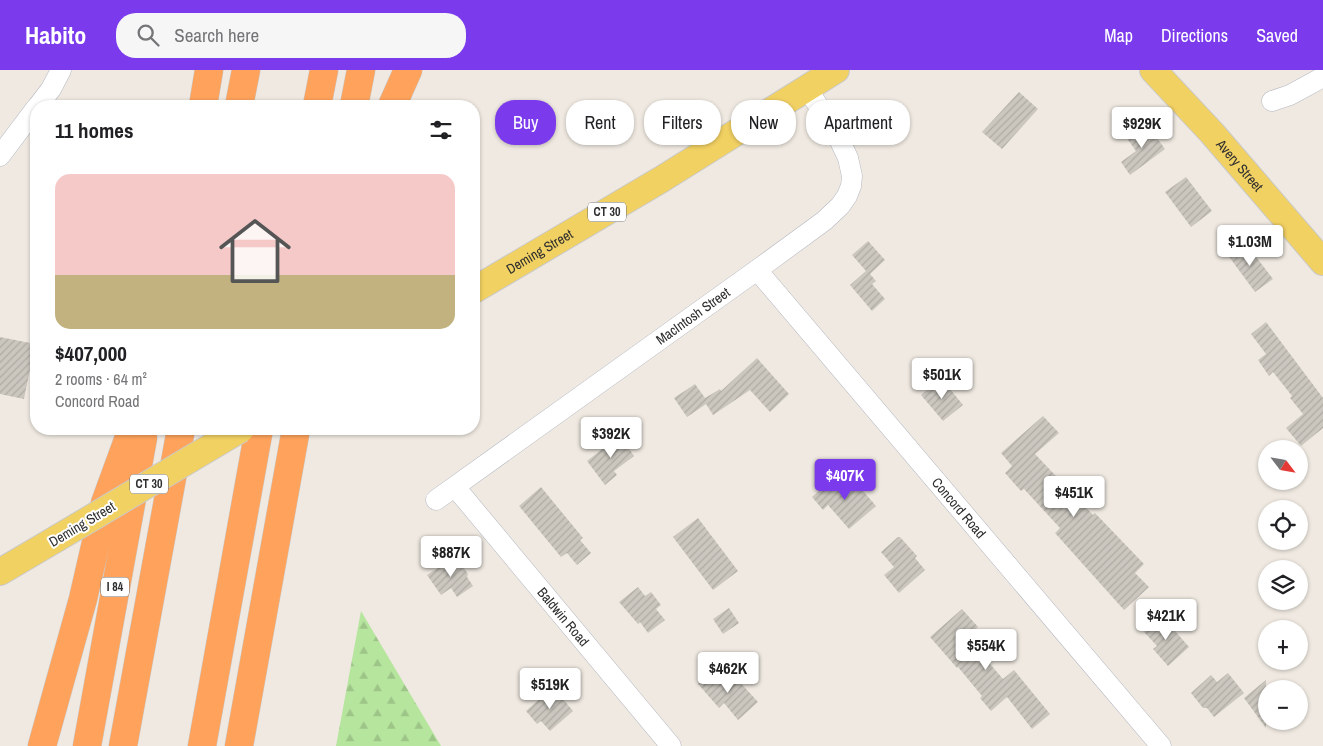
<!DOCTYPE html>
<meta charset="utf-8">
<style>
:root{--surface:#fff;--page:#f6f6f6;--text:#202124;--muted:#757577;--line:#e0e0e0;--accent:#7c3aed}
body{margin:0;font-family:"Archivo Narrow",sans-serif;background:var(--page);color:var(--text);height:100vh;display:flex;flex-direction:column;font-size:19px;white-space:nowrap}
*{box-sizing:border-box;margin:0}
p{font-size:16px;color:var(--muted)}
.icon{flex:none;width:28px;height:28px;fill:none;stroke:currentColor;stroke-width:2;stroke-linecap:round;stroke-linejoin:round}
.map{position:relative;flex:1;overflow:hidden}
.sheet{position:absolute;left:30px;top:30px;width:450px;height:335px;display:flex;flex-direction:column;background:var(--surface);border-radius:20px;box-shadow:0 1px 4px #0004}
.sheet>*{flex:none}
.hud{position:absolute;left:495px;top:30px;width:475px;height:45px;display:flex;gap:10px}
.needle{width:32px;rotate:121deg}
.fabs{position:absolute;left:1258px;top:370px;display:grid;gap:10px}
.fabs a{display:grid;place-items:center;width:50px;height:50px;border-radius:50%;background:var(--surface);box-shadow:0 1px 4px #0004;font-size:25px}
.price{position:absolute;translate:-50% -42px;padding:0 11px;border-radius:5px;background:#fff;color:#222;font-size:16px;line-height:32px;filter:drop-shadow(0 1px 2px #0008)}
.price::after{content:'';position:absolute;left:50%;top:30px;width:15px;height:11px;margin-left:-8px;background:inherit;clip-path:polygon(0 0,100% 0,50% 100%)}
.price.on{background:var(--accent);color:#fff}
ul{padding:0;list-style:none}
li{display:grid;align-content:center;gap:10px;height:265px;padding:0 25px}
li+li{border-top:1px solid var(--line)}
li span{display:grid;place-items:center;height:155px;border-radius:15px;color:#555}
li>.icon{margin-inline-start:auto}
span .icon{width:90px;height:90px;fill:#fffc;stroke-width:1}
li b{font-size:21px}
h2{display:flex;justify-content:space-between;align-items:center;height:60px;padding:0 25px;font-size:21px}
.chip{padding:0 18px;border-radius:20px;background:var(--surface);box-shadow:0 1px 4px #0004;font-size:18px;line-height:45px}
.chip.on{background:var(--accent);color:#fff}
header{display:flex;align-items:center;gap:30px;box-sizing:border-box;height:70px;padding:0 25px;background:var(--accent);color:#fff}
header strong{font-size:24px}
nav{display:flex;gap:28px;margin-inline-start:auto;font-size:18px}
.search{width:350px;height:45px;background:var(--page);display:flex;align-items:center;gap:12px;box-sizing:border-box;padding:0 18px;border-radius:20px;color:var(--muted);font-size:19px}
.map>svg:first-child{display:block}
.forest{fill:url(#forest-firs)}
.building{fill:url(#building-hatch)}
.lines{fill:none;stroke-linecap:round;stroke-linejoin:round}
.minor-casing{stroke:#b4b7c1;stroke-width:21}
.major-casing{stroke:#c9c9c9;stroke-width:28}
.highway-casing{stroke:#c9c9c9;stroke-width:29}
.minor{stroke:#fff;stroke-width:20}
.major{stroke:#f2d163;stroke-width:26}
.highway{stroke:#ffa35c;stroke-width:28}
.major-bridge-casing{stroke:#c9c9c9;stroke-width:28;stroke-linecap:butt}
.major-bridge{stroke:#f2d163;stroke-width:26}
.labels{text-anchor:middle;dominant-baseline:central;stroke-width:4;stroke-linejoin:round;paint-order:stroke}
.shield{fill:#fff;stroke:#6d6d6d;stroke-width:1}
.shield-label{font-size:12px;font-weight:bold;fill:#2e2e2e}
.street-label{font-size:14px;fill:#2e2e2e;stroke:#fff}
</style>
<header>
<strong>Habito</strong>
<div class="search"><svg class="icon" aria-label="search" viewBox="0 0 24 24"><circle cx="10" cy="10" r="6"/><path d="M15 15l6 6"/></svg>Search here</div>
<nav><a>Map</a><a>Directions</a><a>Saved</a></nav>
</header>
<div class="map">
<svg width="1323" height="676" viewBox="0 0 1323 676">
<defs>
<pattern id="forest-firs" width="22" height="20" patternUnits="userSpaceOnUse" patternTransform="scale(1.25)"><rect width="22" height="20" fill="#b6e59e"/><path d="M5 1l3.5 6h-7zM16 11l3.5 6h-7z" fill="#9dc588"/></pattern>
<pattern id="building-hatch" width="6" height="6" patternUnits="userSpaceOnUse" patternTransform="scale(1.25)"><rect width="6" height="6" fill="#cbc7bf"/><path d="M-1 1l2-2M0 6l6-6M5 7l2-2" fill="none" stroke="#afaba4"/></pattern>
</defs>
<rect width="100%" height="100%" fill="#efe9e1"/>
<polygon class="forest" points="361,541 441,676 336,676"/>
<g class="building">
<polygon points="1019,22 1038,39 1002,79 982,62"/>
<polygon points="1146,53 1165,79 1130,105 1121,92 1136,81 1126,67"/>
<polygon points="1186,107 1212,141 1191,157 1165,122"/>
<polygon points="868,171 885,190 870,204 876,211 872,214 885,229 872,241 850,215 866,201 852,185"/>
<polygon points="1244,171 1273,209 1255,222 1227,184"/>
<polygon points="1266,252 1323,328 1323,358 1301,376 1286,358 1303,344 1290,328 1292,326 1273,302 1269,306 1258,290 1266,284 1251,264"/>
<polygon points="0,267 35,274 24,329 0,324"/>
<polygon points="757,288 789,324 770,342 750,320 713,345 706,334 687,347 674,328 695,314 705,328 720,319 721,321"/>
<polygon points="941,308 963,335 943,351 921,325"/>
<polygon points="1043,346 1059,363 1035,384 1093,445 1095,443 1144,494 1135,503 1149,517 1124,540 1055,463 1060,458 1024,419 1021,421 1005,403 1012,396 1001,383"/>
<polygon points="620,365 634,386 614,401 617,405 605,415 587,391"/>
<polygon points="838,404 852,421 858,415 876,436 849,459 828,435 823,440 812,427"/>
<polygon points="541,417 583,468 580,470 591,483 577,495 567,483 561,487 519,436"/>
<polygon points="698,448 738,501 713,520 673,467"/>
<polygon points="898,467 900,467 917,486 915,488 925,500 899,523 884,505 894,497 881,482"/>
<polygon points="456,486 468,504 467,507 473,516 457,527 451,518 441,525 427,505"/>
<polygon points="638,517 645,526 651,522 661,535 656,539 665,550 648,563 640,552 638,554 619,532"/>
<polygon points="729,538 739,553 723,564 713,549"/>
<polygon points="962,539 978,557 969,565 981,579 978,580 1003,609 1014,600 1050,644 1032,659 1007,627 991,641 980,628 982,626 958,597 957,598 930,567"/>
<polygon points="1162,546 1189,577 1168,596 1153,579 1157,576 1144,562"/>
<polygon points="717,598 731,614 737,609 758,632 738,650 724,633 719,638 698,614"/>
<polygon points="1228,603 1244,623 1214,647 1207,638 1203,638 1191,623 1211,605 1217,612"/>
<polygon points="1266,610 1266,658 1244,628"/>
<polygon points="553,617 573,641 550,661 541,651 537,654 526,641"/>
</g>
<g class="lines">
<defs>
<g id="minor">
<polyline points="1272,31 1290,25 1323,7"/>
<polyline points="38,36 51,19 61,0"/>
<polyline points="0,86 36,38"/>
<path id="s1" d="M757,200L1161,676"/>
<path id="s2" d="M455,417L671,676"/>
<path id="s3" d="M436,430L757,200L824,151L840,136L847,126L851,116L852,106L848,88L839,69L807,18"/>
</g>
<g id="major">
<path id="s4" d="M1153,0L1212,63L1323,192"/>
<path id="s5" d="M474,220L662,109L836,0"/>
<polyline points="0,502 56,469"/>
</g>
<g id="highway">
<polyline points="203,36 209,0"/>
<polyline points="239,36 246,0"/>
<polyline points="317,36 324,0"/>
<polyline points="354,36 361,0"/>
<polyline points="392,36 408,0"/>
<polyline points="42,676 83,529 105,433 132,359"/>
<polyline points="87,676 143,368"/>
<polyline points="123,676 181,359"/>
<polyline points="202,676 259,359"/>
<polyline points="239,676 296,359"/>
</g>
</defs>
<use href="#minor" class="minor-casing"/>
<use href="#major" class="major-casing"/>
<use href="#highway" class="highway-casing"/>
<use href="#minor" class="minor"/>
<use href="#major" class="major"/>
<use href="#highway" class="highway"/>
<defs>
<polyline id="major-bridge" points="56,469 241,359"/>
</defs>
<use href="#major-bridge" class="major-bridge-casing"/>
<use href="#major-bridge" class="major-bridge"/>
</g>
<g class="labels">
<g class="shield">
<rect x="588" y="132.5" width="38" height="19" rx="4"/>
<rect x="130" y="404.5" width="38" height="19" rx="4"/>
<rect x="101" y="507.5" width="28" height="19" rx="4"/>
</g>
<g class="shield-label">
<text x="607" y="142">CT 30</text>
<text x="149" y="414">CT 30</text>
<text x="115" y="517">I 84</text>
</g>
<g class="street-label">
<text stroke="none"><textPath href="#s4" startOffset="129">Avery Street</textPath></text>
<text stroke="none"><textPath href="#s5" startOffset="76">Deming Street</textPath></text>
<text stroke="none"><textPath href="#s3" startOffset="316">MacIntosh Street</textPath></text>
<text stroke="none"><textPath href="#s1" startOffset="312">Concord Road</textPath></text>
<text transform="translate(82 454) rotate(-31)">Deming Street</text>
<text stroke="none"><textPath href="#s2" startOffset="169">Baldwin Road</textPath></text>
</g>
</g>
</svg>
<div class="fabs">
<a><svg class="needle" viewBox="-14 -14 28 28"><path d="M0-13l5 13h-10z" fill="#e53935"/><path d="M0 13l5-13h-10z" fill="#757577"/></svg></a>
<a><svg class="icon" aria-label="locate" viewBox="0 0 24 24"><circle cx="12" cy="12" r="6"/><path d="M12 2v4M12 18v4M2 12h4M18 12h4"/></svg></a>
<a><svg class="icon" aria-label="layers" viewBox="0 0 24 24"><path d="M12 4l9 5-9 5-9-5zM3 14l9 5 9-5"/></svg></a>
<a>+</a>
<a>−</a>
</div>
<b class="price" style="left:1142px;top:79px">$929K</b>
<b class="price" style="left:1250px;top:197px">$1.03M</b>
<b class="price" style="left:942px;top:330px">$501K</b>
<b class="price" style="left:611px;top:389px">$392K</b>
<b class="price on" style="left:845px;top:431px">$407K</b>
<b class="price" style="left:1074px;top:448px">$451K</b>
<b class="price" style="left:451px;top:508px">$887K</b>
<b class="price" style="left:1166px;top:571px">$421K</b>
<b class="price" style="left:986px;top:601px">$554K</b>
<b class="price" style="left:728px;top:624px">$462K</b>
<b class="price" style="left:550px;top:640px">$519K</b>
<div class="hud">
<a class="chip on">Buy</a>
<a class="chip">Rent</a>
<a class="chip">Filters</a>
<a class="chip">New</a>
<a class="chip">Apartment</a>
</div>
<section class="sheet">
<h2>11 homes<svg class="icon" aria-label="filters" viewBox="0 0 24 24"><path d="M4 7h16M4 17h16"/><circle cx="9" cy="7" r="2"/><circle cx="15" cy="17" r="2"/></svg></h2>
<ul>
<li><span style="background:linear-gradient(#f6c9c9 65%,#c2b280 0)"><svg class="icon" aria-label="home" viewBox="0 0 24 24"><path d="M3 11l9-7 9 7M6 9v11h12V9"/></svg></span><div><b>$407,000</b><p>2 rooms · 64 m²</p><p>Concord Road</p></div></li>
</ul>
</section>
</div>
